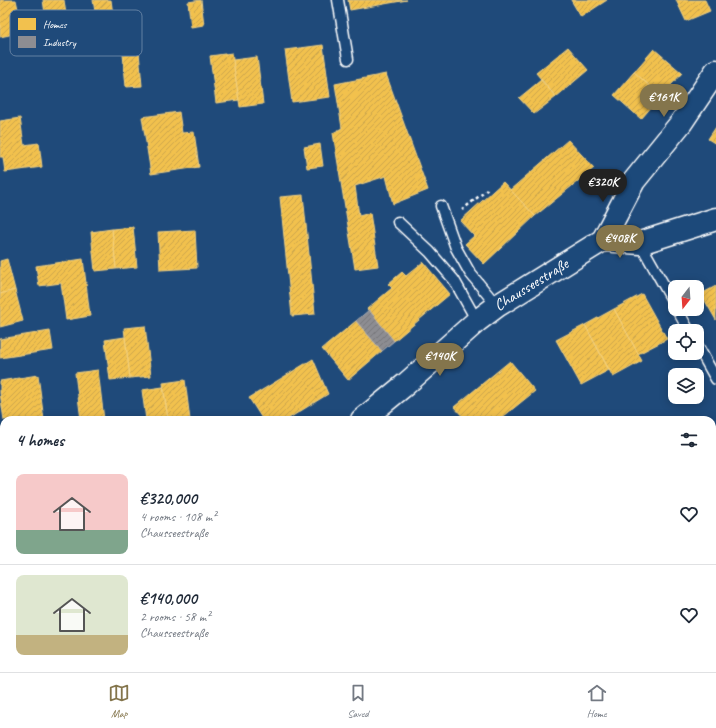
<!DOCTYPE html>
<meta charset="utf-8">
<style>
:root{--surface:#fff;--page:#f6f6f7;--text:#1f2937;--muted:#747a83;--line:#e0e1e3;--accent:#84754c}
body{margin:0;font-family:Caveat,sans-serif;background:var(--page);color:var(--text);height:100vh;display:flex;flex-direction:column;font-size:15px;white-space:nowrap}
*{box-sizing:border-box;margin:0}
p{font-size:13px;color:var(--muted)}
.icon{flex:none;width:22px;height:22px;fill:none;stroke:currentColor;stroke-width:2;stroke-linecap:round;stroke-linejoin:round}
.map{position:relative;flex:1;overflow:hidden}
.panel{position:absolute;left:0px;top:416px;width:716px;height:256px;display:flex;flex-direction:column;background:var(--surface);border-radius:12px 12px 0 0;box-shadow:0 2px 10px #0003}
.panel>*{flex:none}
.needle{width:26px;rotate:197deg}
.buttons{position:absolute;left:668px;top:280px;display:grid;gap:8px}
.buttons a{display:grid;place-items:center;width:36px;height:36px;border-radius:8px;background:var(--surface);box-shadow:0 2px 10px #0003;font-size:20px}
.price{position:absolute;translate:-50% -34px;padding:0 9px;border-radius:14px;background:var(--accent);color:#fff;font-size:13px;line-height:26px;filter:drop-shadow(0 1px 2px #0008)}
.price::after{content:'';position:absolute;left:50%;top:24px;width:12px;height:9px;margin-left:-6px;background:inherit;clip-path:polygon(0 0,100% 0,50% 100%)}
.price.current{background:#222;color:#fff}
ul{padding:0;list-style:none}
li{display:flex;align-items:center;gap:12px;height:100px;padding:0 16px}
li+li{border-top:1px solid var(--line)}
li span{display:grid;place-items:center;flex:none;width:112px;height:80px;border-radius:8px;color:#555}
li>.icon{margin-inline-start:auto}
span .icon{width:48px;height:48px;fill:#fffc;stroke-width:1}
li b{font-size:17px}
h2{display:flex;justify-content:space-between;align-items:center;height:48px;padding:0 16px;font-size:17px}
.tab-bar{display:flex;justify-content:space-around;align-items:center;height:56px;border-top:1px solid var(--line);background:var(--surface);font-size:11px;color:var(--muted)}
.tab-bar a{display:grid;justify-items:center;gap:2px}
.tab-bar .current{color:var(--accent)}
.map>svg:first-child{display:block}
.homes{fill:url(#homes-hatch);stroke:#f6d483}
.industry{fill:url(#industry-hatch);stroke:#afafb3}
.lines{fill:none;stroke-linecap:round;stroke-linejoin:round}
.service-casing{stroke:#fff;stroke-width:13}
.minor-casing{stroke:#fff;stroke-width:24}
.tertiary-casing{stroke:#fff;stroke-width:25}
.path{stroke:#fff;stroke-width:2.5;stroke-dasharray:3 3;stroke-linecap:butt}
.service{stroke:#1f4a7a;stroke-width:10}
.minor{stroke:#1f4a7a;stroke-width:21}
.tertiary{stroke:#1f4a7a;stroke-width:22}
.labels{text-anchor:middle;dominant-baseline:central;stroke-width:4;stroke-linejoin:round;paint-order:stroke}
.street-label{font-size:16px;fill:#fff;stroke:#1f4a7a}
.key{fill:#1f4a7a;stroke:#6280a2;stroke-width:1}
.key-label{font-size:11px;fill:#fff}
</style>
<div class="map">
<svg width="716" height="672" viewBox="0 0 716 672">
<defs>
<pattern id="homes-hatch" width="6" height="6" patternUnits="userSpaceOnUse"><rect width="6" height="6" fill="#f2c14e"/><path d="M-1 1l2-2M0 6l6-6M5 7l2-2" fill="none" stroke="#c8a44e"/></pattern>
<pattern id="industry-hatch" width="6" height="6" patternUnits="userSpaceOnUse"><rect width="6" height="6" fill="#8d8d92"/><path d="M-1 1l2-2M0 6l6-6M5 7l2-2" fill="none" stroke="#76767a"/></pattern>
</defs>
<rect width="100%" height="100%" fill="#1f4a7a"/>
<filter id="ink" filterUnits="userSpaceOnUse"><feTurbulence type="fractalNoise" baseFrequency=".025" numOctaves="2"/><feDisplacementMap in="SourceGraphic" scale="8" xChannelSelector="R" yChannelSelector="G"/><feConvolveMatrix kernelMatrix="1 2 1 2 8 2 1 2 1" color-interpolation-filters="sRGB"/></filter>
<g filter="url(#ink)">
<g class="homes">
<polygon points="0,0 16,0 23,32 0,37"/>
<polygon points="43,0 64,0 68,30 48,33"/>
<polygon points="93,0 111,0 113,15 96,17"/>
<polygon points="201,0 204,25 191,27 188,2"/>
<polygon points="348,0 407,0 350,10"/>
<polygon points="571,0 607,0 581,17"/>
<polygon points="676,0 705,0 710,11 686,21"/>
<polygon points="323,45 330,97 292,102 285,50"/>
<polygon points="568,47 588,70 556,97 536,73"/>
<polygon points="654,49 682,73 661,96 634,72"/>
<polygon points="139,52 142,86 126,87 123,54"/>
<polygon points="232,53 239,100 216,103 210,56"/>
<polygon points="257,57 263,104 240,107 233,60"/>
<polygon points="634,72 661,96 641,119 614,95"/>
<polygon points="386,74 428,190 393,204 386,176 355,186 359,216 370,213 378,266 355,269 333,133 342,128 335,84"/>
<polygon points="541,80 556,97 534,114 519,98"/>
<polygon points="179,112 182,133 194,132 199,167 151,174 142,117"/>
<polygon points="20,118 24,145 39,143 42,167 5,172 3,157 0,157 0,121"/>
<polygon points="716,127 716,144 708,139"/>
<polygon points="568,140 594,168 535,216 510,190"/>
<polygon points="320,144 323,166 307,168 304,147"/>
<polygon points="503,182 535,216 484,264 465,244 474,236 460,221"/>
<polygon points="303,195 315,314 292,316 280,197"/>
<polygon points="133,227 137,267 116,269 112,229"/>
<polygon points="112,229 116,269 95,271 91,232"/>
<polygon points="195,230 197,268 160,270 158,232"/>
<polygon points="7,259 15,290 0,294 0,261"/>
<polygon points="83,259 90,316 66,320 61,283 39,286 36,266"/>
<polygon points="423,262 450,294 394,341 367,309 392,288 388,284 402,272 406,276"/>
<polygon points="716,286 716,320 701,294"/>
<polygon points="15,290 23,321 0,327 0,294"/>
<polygon points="642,294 667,339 638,354 614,309"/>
<polygon points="614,309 642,361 613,377 585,325"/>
<polygon points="356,321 382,351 348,380 322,349"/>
<polygon points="585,325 609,370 581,385 556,340"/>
<polygon points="145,326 151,376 130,378 124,328"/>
<polygon points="50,331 53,350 0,358 0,339"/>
<polygon points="125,337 130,378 110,380 105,340"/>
<polygon points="313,359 328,394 286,420 263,420 249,398"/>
<polygon points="510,361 535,391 499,420 466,420 454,407"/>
<polygon points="98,370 104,420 81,420 75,373"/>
<polygon points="38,375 44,420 4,420 0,393 0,381"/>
<polygon points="185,380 190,420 168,420 163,383"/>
<polygon points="163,387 168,420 146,420 142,390"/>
<polygon points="716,453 716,512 715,512 712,506 712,455"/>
<polygon points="712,594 716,601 716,614 712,616"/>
<polygon points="716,633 716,672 704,672 702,668 712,668 712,635"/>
<polygon points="161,668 210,668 205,672 164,672"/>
<polygon points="465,668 499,668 492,672 467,672"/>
<polygon points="613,668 658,668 650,672 615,672"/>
</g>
<polygon class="industry" points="369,310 394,341 382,351 356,321"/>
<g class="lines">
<defs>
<g id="service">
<polyline points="338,0 348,59"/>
<polyline points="441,206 456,248 470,273 497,306"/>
<polyline points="398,222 430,252 454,280 477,321"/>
<polyline points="640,243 675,305"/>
<polyline points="677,309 689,331"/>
<polyline points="697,345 716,379"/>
</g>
<g id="minor">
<polyline points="0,571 4,591"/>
<polyline points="20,668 21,672"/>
</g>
<g id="tertiary">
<polyline points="603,240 640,243 716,219"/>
<path id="s1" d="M362,420L406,384L477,321L497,306L603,240L634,181L681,123L716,71"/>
<polyline points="58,672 63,668"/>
</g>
</defs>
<use href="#service" class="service-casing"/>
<use href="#minor" class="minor-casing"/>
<use href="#tertiary" class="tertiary-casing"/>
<g class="path">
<polyline points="462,210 488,189"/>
<polyline points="407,668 409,672"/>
</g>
<use href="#service" class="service"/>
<use href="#minor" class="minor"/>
<use href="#tertiary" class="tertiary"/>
</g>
</g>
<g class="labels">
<g class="street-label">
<text stroke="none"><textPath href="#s1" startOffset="217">Chausseestraße</textPath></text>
</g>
</g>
<rect x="10" y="10" width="132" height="46" rx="6" class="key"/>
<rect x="18" y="18" width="18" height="12" fill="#f2c14e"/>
<rect x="18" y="36" width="18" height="12" fill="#8d8d92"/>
<g class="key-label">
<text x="43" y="28">Homes</text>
<text x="43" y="46">Industry</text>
</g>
</svg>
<div class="buttons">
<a><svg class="needle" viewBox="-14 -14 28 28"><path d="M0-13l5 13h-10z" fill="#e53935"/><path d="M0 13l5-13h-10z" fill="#747a83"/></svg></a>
<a><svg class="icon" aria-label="locate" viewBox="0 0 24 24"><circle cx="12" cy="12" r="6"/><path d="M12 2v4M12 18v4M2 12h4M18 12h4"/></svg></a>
<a><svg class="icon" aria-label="layers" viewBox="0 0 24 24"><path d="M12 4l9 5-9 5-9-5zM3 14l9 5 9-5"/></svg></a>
</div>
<b class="price" style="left:664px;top:118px">€161K</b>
<b class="price current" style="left:603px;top:203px">€320K</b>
<b class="price" style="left:620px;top:259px">€408K</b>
<b class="price" style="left:440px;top:377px">€140K</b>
<section class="panel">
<h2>4 homes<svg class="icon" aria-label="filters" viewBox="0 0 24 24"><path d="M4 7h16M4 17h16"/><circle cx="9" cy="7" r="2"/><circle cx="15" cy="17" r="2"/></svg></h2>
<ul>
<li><span style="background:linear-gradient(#f6c9c9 70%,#7fa58c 0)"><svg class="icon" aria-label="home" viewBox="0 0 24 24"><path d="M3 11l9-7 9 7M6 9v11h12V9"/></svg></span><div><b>€320,000</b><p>4 rooms · 108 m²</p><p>Chausseestraße</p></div><svg class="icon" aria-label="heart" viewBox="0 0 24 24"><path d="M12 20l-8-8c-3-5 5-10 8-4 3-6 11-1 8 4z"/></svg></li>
<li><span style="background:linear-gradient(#dfe7d0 75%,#c2b280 0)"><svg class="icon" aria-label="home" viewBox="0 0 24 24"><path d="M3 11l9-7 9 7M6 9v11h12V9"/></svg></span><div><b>€140,000</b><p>2 rooms · 58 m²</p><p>Chausseestraße</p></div><svg class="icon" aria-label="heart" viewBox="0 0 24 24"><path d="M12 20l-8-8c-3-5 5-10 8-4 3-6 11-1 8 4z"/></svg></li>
</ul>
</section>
</div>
<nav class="tab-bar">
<a class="current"><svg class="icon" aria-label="map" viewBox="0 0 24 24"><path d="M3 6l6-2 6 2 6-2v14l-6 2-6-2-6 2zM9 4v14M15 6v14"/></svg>Map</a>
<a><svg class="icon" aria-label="saved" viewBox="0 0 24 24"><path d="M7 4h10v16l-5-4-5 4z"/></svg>Saved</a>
<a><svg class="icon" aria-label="home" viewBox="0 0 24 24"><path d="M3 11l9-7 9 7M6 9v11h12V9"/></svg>Home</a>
</nav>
